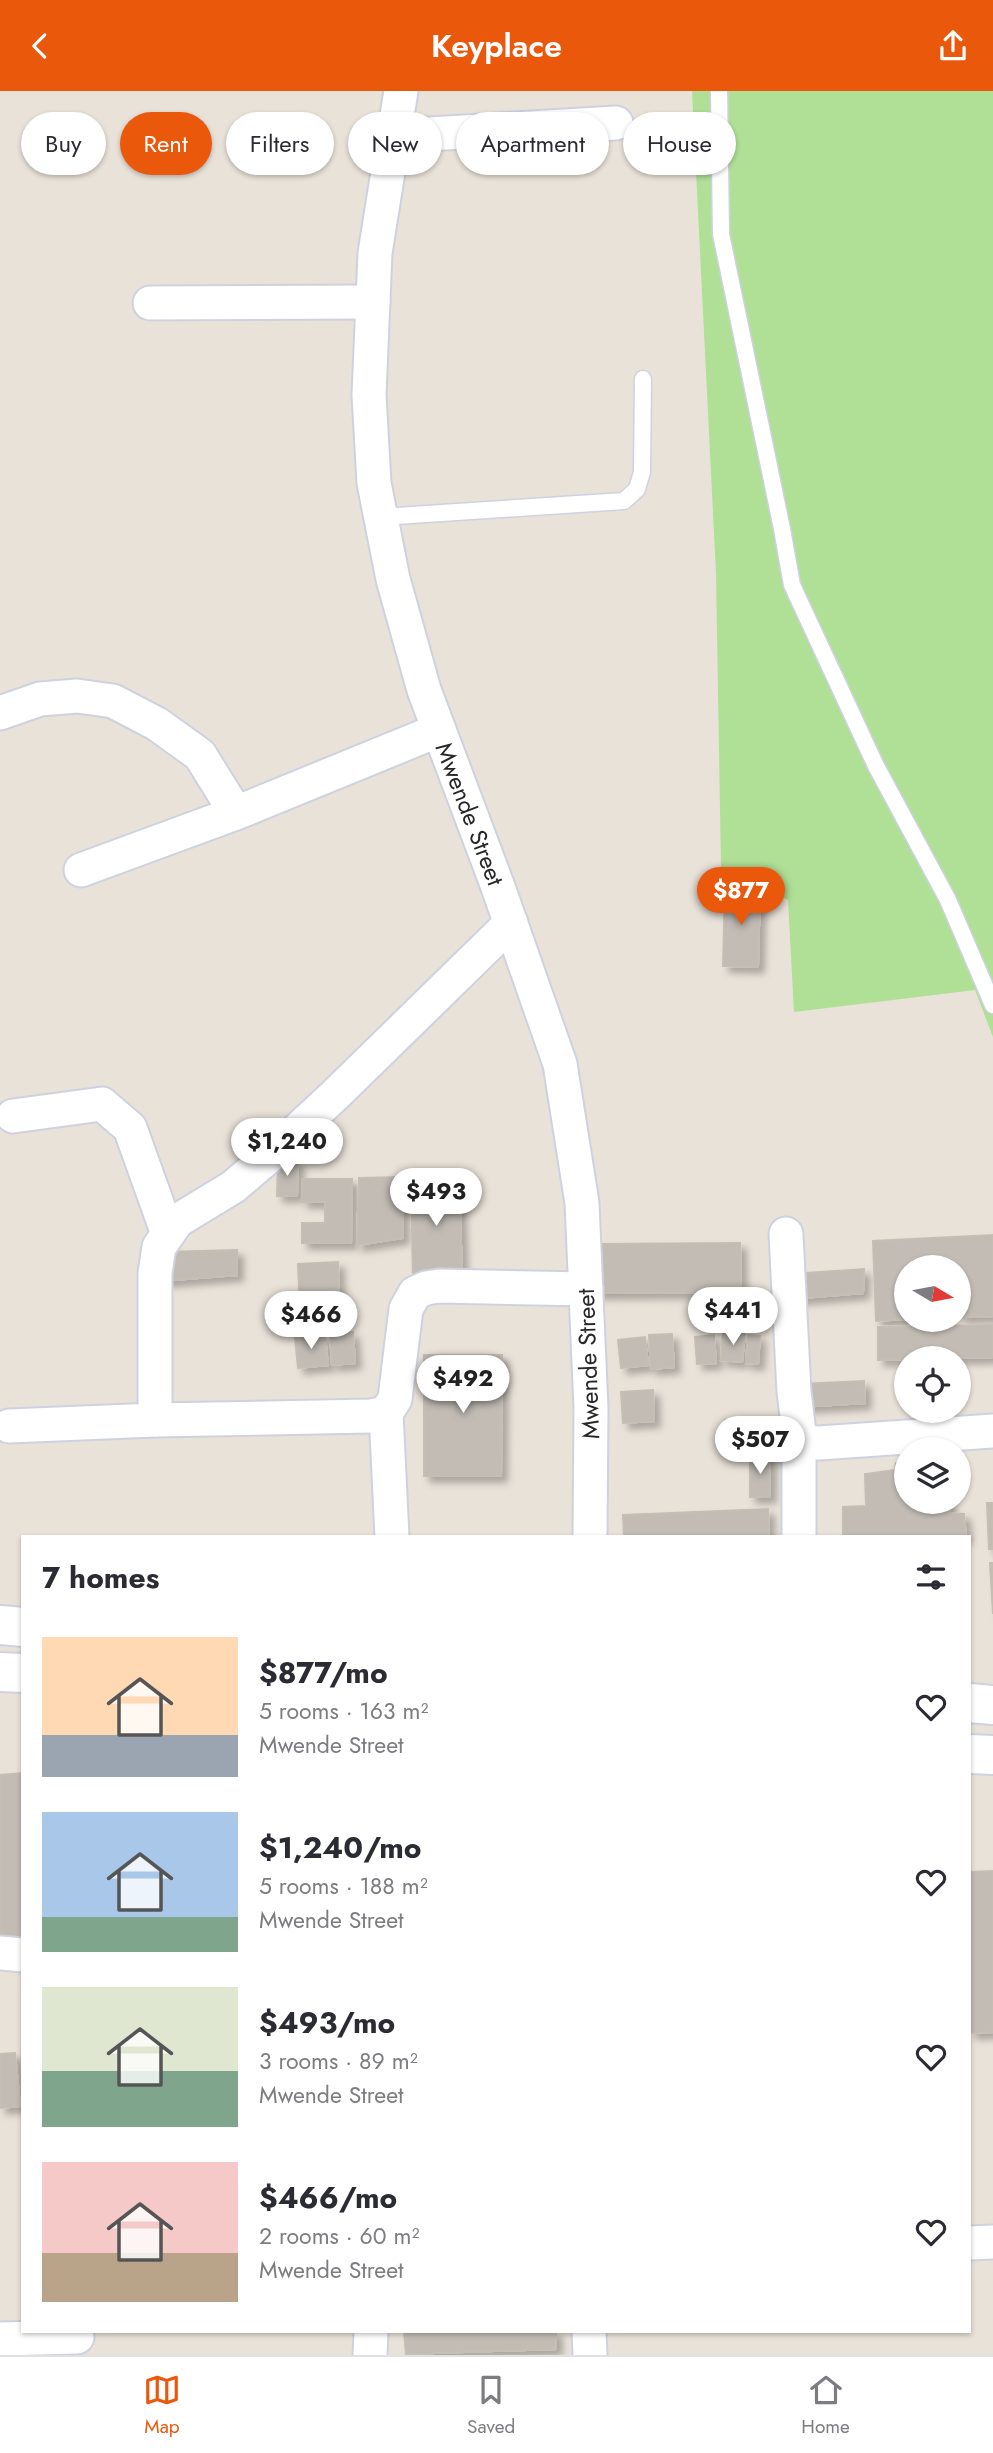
<!DOCTYPE html>
<meta charset="utf-8">
<style>
:root{--surface:#fff;--page:#f2f2f3;--text:#2b2b33;--muted:#7c7c81;--line:#e1e1e2;--accent:#ea580c}
body{margin:0;font-family:Jost,sans-serif;background:var(--page);color:var(--text);height:100vh;display:flex;flex-direction:column;font-size:26px;white-space:nowrap}
*{box-sizing:border-box;margin:0}
p{font-size:23px;color:var(--muted)}
.icon{flex:none;width:38px;height:38px;fill:none;stroke:currentColor;stroke-width:2;stroke-linecap:round;stroke-linejoin:round}
.map{position:relative;flex:1;overflow:hidden}
.side{position:absolute;left:21px;top:1444px;width:950px;height:798px;display:flex;flex-direction:column;background:var(--surface);border-radius:0px;box-shadow:0 2px 5px #0004}
.side>*{flex:none}
.hud{position:absolute;left:21px;top:21px;width:952px;height:63px;display:flex;gap:14px}
.needle{width:46px;rotate:100deg}
.fabs{position:absolute;left:894px;top:1164px;display:grid;gap:14px}
.fabs a{display:grid;place-items:center;width:77px;height:77px;border-radius:50%;background:var(--surface);box-shadow:0 2px 5px #0004;font-size:35px}
.price{position:absolute;translate:-50% -60px;padding:0 16px;border-radius:24px;background:#fff;color:#222;font-size:23px;line-height:46px;filter:drop-shadow(0 2px 4px #0008)}
.price::after{content:'';position:absolute;left:50%;top:42px;width:21px;height:16px;margin-left:-10px;background:inherit;clip-path:polygon(0 0,100% 0,50% 100%)}
.price.current{background:var(--accent);color:#fff}
ul{padding:0;list-style:none}
li{display:flex;align-items:center;gap:21px;height:175px;padding:0 21px}
li span{display:grid;place-items:center;flex:none;width:196px;height:140px;border-radius:0px;color:#555}
li>.icon{margin-inline-start:auto}
span .icon{width:84px;height:84px;fill:#fffc;stroke-width:1}
li b{font-size:30px}
h2{display:flex;justify-content:space-between;align-items:center;height:84px;padding:0 21px;font-size:30px}
.chip{padding:0 24px;border-radius:32px;background:var(--surface);box-shadow:0 2px 5px #0004;font-size:24px;line-height:63px}
.chip.current{background:var(--accent);color:#fff}
header{display:flex;justify-content:space-between;align-items:center;height:91px;padding:0 21px;background:var(--accent);color:#fff;font-size:32px;font-weight:600}
.dock{display:flex;justify-content:space-around;align-items:center;height:98px;border-top:2px solid var(--line);background:var(--surface);font-size:19px;color:var(--muted)}
.dock a{display:grid;justify-items:center;gap:4px}
.dock .current{color:var(--accent)}
.map>svg:first-child{display:block}
.green{fill:#b0df96}
.building{fill:#c2bcb5;stroke:#c4beb3;stroke-width:2;filter:url(#shadow)}
.lines{fill:none;stroke-linecap:round;stroke-linejoin:round}
.lane-casing{stroke:#ced2e0;stroke-width:19}
.street-casing{stroke:#ced2e0;stroke-width:37}
.secondary-casing{stroke:#ced2e0;stroke-width:42}
.lane{stroke:#fff;stroke-width:16}
.street{stroke:#fff;stroke-width:33}
.secondary{stroke:#fff;stroke-width:38}
.labels{text-anchor:middle;dominant-baseline:central;stroke-width:6;stroke-linejoin:round;paint-order:stroke}
.street-label{font-size:24px;fill:#272727;stroke:#fff}
</style>
<header><svg class="icon" aria-label="back" viewBox="0 0 24 24"><path d="M15 5l-7 7 7 7"/></svg>Keyplace<svg class="icon" aria-label="share" viewBox="0 0 24 24"><path d="M12 15V3M7 8l5-5 5 5M5 13v7h14v-7"/></svg></header>
<div class="map">
<svg width="993" height="2264" viewBox="0 0 993 2264">
<defs>
<filter id="shadow"><feDropShadow dx="6" dy="6" stdDeviation="3.5" flood-color="#0004"/></filter>
</defs>
<rect width="100%" height="100%" fill="#e9e2d9"/>
<polygon class="green" points="692,0 993,0 993,946 975,899 794,921 788,809 721,777 716,482"/>
<g class="building">
<polygon points="725,797 760,798 758,876 723,875"/>
<polygon points="278,1069 298,1070 297,1105 277,1105"/>
<polygon points="459,1085 462,1187 413,1189 411,1086"/>
<polygon points="402,1086 403,1147 357,1154 359,1087"/>
<polygon points="302,1088 352,1088 351,1152 302,1152 302,1132 325,1132 325,1111 302,1111"/>
<polygon points="993,1144 993,1225 959,1226 959,1176 906,1176 906,1228 876,1230 873,1150"/>
<polygon points="740,1152 741,1201 595,1202 594,1153"/>
<polygon points="237,1159 237,1184 162,1190 162,1161"/>
<polygon points="338,1171 339,1216 300,1217 298,1173"/>
<polygon points="864,1178 863,1202 792,1208 791,1183"/>
<polygon points="993,1234 993,1266 878,1269 878,1236"/>
<polygon points="353,1241 355,1272 332,1274 330,1243"/>
<polygon points="723,1241 745,1243 742,1271 721,1269"/>
<polygon points="672,1243 674,1276 651,1278 649,1244"/>
<polygon points="325,1244 328,1274 298,1277 295,1247"/>
<polygon points="714,1244 716,1272 697,1273 695,1246"/>
<polygon points="748,1244 760,1245 758,1273 746,1272"/>
<polygon points="645,1246 648,1274 621,1277 618,1249"/>
<polygon points="424,1264 502,1264 501,1385 424,1385"/>
<polygon points="864,1290 865,1312 800,1316 799,1293"/>
<polygon points="653,1299 654,1330 623,1332 621,1301"/>
<polygon points="768,1328 771,1348 727,1354 725,1329"/>
<rect x="750" y="1363" width="20" height="43"/>
<polygon points="896,1372 906,1372 906,1410 949,1410 950,1422 964,1423 966,1446 843,1446 843,1416 866,1415 865,1383 895,1379"/>
<polygon points="987,1412 993,1412 993,1458 989,1458"/>
<polygon points="768,1418 769,1446 624,1446 623,1424"/>
<polygon points="990,1472 993,1472 993,1523"/>
<polygon points="23,1682 23,1845 0,1847 0,1684"/>
<polygon points="993,1780 993,1941 970,1942 970,1781"/>
<polygon points="15,1962 20,2015 0,2017 0,1963"/>
<polygon points="404,2240 556,2240 556,2258 406,2263"/>
</g>
<g class="lines">
<defs>
<g id="lane">
<polyline points="719,0 721,143 782,438 792,494 876,675 948,809 993,914"/>
<polyline points="381,426 624,410 637,398 642,381 643,288"/>
</g>
<g id="street">
<polyline points="401,0 375,162 369,304 374,392 393,488 424,599 498,796 560,973 582,1112 591,1317 590,1446"/>
<polyline points="395,45 616,32"/>
<polyline points="150,212 373,211"/>
<polyline points="0,622 40,608 77,605 113,610 157,633 200,664 236,722"/>
<polyline points="81,779 236,722 439,639"/>
<polyline points="13,1025 102,1013 130,1037 168,1143"/>
<path d="M786,1143L794,1301L799,1341C804,1350 810,1352 819,1352L993,1340"/>
<polyline points="386,1322 392,1446"/>
<polyline points="155,1329 371,1325 386,1322 395,1308 406,1218 415,1202 426,1197 439,1195 586,1198"/>
<polyline points="9,1335 155,1329 155,1182 159,1156 177,1130 233,1096 266,1068 335,1004 511,832"/>
<polyline points="799,1341 799,1446"/>
<polyline points="0,1862 23,1864"/>
<polyline points="970,2152 993,2151"/>
<polyline points="589,2240 590,2264"/>
<polyline points="0,2248 77,2246"/>
<polyline points="370,2264 371,2240"/>
</g>
<g id="secondary">
<polyline points="0,1534 23,1536"/>
<polyline points="0,1581 23,1582"/>
<polyline points="970,1612 993,1614"/>
<polyline points="970,1663 993,1664"/>
</g>
</defs>
<use href="#lane" class="lane-casing"/>
<use href="#street" class="street-casing"/>
<use href="#secondary" class="secondary-casing"/>
<use href="#lane" class="lane"/>
<use href="#street" class="street"/>
<use href="#secondary" class="secondary"/>
</g>
<g class="labels">
<g class="street-label">
<text transform="translate(470 723) rotate(69)">Mwende Street</text>
<text transform="translate(588 1273) rotate(-92)">Mwende Street</text>
</g>
</g>
</svg>
<div class="fabs">
<a><svg class="needle" viewBox="-14 -14 28 28"><path d="M0-13l5 13h-10z" fill="#e53935"/><path d="M0 13l5-13h-10z" fill="#7c7c81"/></svg></a>
<a><svg class="icon" aria-label="locate" viewBox="0 0 24 24"><circle cx="12" cy="12" r="6"/><path d="M12 2v4M12 18v4M2 12h4M18 12h4"/></svg></a>
<a><svg class="icon" aria-label="layers" viewBox="0 0 24 24"><path d="M12 4l9 5-9 5-9-5zM3 14l9 5 9-5"/></svg></a>
</div>
<b class="price current" style="left:741px;top:836px">$877</b>
<b class="price" style="left:287px;top:1087px">$1,240</b>
<b class="price" style="left:436px;top:1137px">$493</b>
<b class="price" style="left:733px;top:1256px">$441</b>
<b class="price" style="left:311px;top:1260px">$466</b>
<b class="price" style="left:463px;top:1324px">$492</b>
<b class="price" style="left:760px;top:1385px">$507</b>
<div class="hud">
<a class="chip">Buy</a>
<a class="chip current">Rent</a>
<a class="chip">Filters</a>
<a class="chip">New</a>
<a class="chip">Apartment</a>
<a class="chip">House</a>
</div>
<section class="side">
<h2>7 homes<svg class="icon" aria-label="filters" viewBox="0 0 24 24"><path d="M4 7h16M4 17h16"/><circle cx="9" cy="7" r="2"/><circle cx="15" cy="17" r="2"/></svg></h2>
<ul>
<li><span style="background:linear-gradient(#ffd9b3 70%,#9aa5b1 0)"><svg class="icon" aria-label="home" viewBox="0 0 24 24"><path d="M3 11l9-7 9 7M6 9v11h12V9"/></svg></span><div><b>$877/mo</b><p>5 rooms · 163 m²</p><p>Mwende Street</p></div><svg class="icon" aria-label="heart" viewBox="0 0 24 24"><path d="M12 20l-8-8c-3-5 5-10 8-4 3-6 11-1 8 4z"/></svg></li>
<li><span style="background:linear-gradient(#a9c7e8 75%,#7fa58c 0)"><svg class="icon" aria-label="home" viewBox="0 0 24 24"><path d="M3 11l9-7 9 7M6 9v11h12V9"/></svg></span><div><b>$1,240/mo</b><p>5 rooms · 188 m²</p><p>Mwende Street</p></div><svg class="icon" aria-label="heart" viewBox="0 0 24 24"><path d="M12 20l-8-8c-3-5 5-10 8-4 3-6 11-1 8 4z"/></svg></li>
<li><span style="background:linear-gradient(#dfe7d0 60%,#7fa58c 0)"><svg class="icon" aria-label="home" viewBox="0 0 24 24"><path d="M3 11l9-7 9 7M6 9v11h12V9"/></svg></span><div><b>$493/mo</b><p>3 rooms · 89 m²</p><p>Mwende Street</p></div><svg class="icon" aria-label="heart" viewBox="0 0 24 24"><path d="M12 20l-8-8c-3-5 5-10 8-4 3-6 11-1 8 4z"/></svg></li>
<li><span style="background:linear-gradient(#f6c9c9 65%,#b9a48a 0)"><svg class="icon" aria-label="home" viewBox="0 0 24 24"><path d="M3 11l9-7 9 7M6 9v11h12V9"/></svg></span><div><b>$466/mo</b><p>2 rooms · 60 m²</p><p>Mwende Street</p></div><svg class="icon" aria-label="heart" viewBox="0 0 24 24"><path d="M12 20l-8-8c-3-5 5-10 8-4 3-6 11-1 8 4z"/></svg></li>
</ul>
</section>
</div>
<nav class="dock">
<a class="current"><svg class="icon" aria-label="map" viewBox="0 0 24 24"><path d="M3 6l6-2 6 2 6-2v14l-6 2-6-2-6 2zM9 4v14M15 6v14"/></svg>Map</a>
<a><svg class="icon" aria-label="saved" viewBox="0 0 24 24"><path d="M7 4h10v16l-5-4-5 4z"/></svg>Saved</a>
<a><svg class="icon" aria-label="home" viewBox="0 0 24 24"><path d="M3 11l9-7 9 7M6 9v11h12V9"/></svg>Home</a>
</nav>
